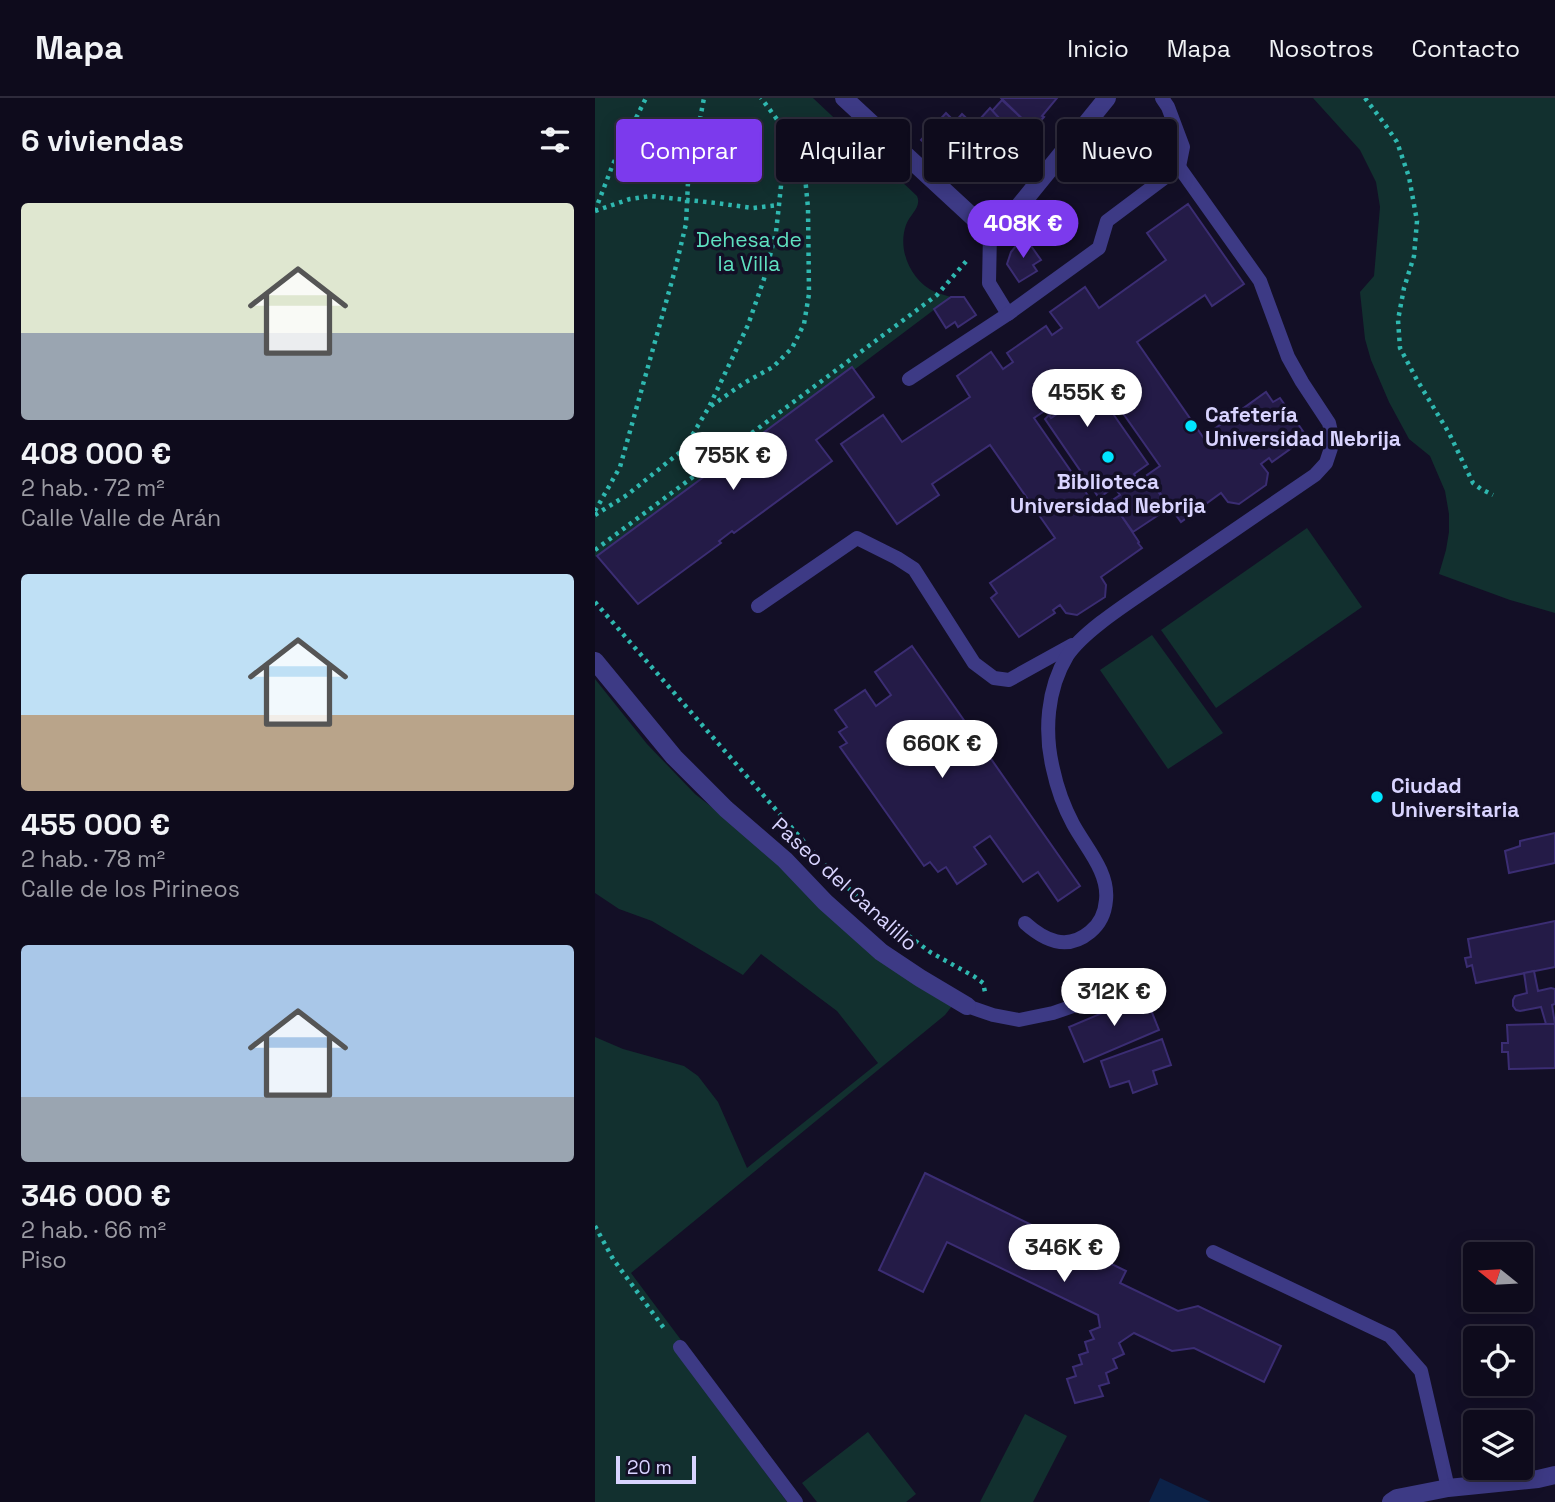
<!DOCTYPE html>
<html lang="es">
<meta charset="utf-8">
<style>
:root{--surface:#0e0b1c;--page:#1c1929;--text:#f1f3f6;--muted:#9b9ba3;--line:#2e2b3b;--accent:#7c3aed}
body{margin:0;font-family:"Space Grotesk",sans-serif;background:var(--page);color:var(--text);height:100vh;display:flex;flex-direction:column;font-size:26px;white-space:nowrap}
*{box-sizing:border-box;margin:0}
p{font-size:23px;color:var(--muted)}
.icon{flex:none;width:38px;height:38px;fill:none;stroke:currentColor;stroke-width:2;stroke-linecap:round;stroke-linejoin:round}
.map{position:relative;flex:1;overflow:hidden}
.panel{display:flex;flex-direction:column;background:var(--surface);width:595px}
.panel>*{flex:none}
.banner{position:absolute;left:21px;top:21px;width:665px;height:63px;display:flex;gap:14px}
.needle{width:46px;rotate:288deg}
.controls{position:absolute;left:868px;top:1144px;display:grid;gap:14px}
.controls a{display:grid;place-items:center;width:70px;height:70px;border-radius:7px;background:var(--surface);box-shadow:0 4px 18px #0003,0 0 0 2px var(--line);font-size:35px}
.scale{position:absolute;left:21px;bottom:18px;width:80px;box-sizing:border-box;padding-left:7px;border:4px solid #d9d4ff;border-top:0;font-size:19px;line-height:24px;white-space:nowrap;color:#d9d4ff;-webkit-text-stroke:5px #130f26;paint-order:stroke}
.price{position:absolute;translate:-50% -60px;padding:0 16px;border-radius:24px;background:#fff;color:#222;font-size:23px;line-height:46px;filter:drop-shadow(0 2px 4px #0008)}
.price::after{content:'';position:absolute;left:50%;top:42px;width:21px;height:16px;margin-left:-10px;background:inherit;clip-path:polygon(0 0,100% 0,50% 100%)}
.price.on{background:var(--accent);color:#fff}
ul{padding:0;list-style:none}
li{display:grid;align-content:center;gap:14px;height:371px;padding:0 21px}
li span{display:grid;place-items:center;height:217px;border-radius:7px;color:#555}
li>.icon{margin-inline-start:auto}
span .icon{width:126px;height:126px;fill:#fffc;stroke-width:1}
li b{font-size:30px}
h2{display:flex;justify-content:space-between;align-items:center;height:84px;padding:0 21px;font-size:30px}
.tag{padding:0 24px;border-radius:7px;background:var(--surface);box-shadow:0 4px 18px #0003,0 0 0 2px var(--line);font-size:24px;line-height:63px}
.tag.on{background:var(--accent);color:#fff}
header{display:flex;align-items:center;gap:42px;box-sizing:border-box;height:98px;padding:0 35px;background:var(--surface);border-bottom:2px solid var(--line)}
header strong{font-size:33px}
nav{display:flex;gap:38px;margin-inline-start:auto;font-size:24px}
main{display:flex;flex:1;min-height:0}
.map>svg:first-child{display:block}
.green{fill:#12302f}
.water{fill:#0c2248}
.building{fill:#241b47;stroke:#3b2d73;stroke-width:2}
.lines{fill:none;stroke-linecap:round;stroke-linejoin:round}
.path{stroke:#2fb8b0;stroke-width:4.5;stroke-dasharray:3.5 5;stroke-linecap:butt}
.service{stroke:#3d3a85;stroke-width:14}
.pedestrian{stroke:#3d3a85;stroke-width:18}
.minor{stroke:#3d3a85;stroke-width:18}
.poi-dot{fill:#00e5ff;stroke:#130f26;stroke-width:2.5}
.labels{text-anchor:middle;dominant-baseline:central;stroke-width:7;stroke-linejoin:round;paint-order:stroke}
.park-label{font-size:21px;fill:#5fe0c0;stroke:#130f26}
.poi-label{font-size:21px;font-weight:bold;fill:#d9d4ff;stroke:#130f26;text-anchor:start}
.street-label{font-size:21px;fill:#d9d4ff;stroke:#130f26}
</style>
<header>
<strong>Mapa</strong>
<nav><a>Inicio</a><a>Mapa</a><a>Nosotros</a><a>Contacto</a></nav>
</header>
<main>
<section class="panel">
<h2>6 viviendas<svg class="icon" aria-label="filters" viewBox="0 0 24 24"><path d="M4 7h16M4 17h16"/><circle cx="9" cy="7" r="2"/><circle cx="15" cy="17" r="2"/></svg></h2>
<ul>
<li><span style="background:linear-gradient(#dfe7d0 60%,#9aa5b1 0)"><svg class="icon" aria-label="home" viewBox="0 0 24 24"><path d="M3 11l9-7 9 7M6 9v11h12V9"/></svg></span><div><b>408 000 €</b><p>2 hab. · 72 m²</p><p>Calle Valle de Arán</p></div></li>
<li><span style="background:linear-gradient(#bfe0f5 65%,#b9a48a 0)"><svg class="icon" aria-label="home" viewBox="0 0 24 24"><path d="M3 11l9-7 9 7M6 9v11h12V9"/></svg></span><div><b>455 000 €</b><p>2 hab. · 78 m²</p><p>Calle de los Pirineos</p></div></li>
<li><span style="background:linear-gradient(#a9c7e8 70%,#9aa5b1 0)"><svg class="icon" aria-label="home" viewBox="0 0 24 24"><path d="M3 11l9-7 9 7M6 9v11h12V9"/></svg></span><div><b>346 000 €</b><p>2 hab. · 66 m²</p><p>Piso</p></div></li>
</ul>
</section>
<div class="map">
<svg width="960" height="1404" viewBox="0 0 960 1404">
<rect width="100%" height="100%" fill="#130f26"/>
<g class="green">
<path d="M0,0H218L322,98C327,109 315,116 311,127C302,152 316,183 340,194C345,196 350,197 356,199L259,272L257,269L0,459Z"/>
<polygon points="718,0 960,0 960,515 915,502 844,476 851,452 854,434 854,416 850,393 835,358 814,341 794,304 776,262 770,241 765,194 779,178 785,109 781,84 765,52"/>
<polygon points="712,430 767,509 621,610 566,532"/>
<polygon points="557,537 628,635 573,671 505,572"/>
<polygon points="0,581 52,646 100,696 155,739 259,841 282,861 357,908 350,917 36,1175 86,1242 78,1249 192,1404 0,1404 0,939 28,951 89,968 103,978 123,1004 152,1070 283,965 242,913 166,856 148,877 57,823 24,811 0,795"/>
<polygon points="430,1316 472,1338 438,1404 385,1404"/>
<polygon points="273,1334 321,1396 311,1404 222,1404 207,1385"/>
</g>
<polygon class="water" points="565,1380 616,1404 554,1404"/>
<g class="building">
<polygon points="406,0 462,0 447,18 449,19 438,31"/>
<polygon points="407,2 438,31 413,59 415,61 406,71 393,59 402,49 389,37 404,20 397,13"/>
<polygon points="395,10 404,20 395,30 385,21"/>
<polygon points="351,15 360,24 367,16 402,49 393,59 398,63 386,75 347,38 335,50 326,42"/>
<polygon points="593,106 649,186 617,208 610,197 542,244 608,339 671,294 678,304 685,300 712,339 677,364 674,360 666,366 673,375 671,387 644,406 633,404 626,395 586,424 552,377 565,368 501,277 490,285 496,293 456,320 451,312 439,320 503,412 516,402 544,444 543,445 547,450 506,479 511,487 510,499 482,517 471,515 465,507 458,512 460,515 424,539 396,500 402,495 395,485 460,440 395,347 337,386 344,397 302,426 246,346 288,317 307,344 375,299 362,278 396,254 408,271 418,264 412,255 451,228 457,237 467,230 455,214 490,189 504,210 571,162 552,135"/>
<polygon points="429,138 446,162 438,167 442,173 424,184 412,166 416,154"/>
<polygon points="356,199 369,199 381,217 363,229 360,224 351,230 339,211"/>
<polygon points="257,269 279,299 221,342 237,363 139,435 137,433 124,443 126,445 43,506 2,458"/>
<polygon points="498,287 553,366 539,376 544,384 553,378 574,410 538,434 516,403 525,397 519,389 504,400 450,321 454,317 456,320 496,293 494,290"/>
<polygon points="317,548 485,788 463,803 443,774 428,784 395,738 379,749 391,766 362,786 351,769 343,774 335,764 329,768 245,649 252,645 244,634 252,629 240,612 270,592 281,608 296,597 280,574"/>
<polygon points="960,735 960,765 914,775 910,753 925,748 925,743"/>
<polygon points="960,823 960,869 881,885 877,867 872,869 870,860 876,859 873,841"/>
<polygon points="939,873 943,893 956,890 960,891 960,906 957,907 960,926 951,926 946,909 925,913 921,912 918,908 918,902 920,898 932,895 929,875"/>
<polygon points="550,897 564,932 489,964 474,929"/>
<polygon points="951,926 960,926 960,970 914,971 913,954 907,954 907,945 913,945 912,927"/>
<polygon points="567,941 576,967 558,973 562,986 538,995 534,983 515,989 506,963"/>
<polygon points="330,1075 531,1173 525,1185 583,1213 603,1208 686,1248 669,1284 599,1250 577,1253 539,1235 524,1245 529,1256 518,1261 522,1270 511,1275 514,1285 504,1288 508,1298 480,1305 472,1281 481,1278 478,1269 487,1266 484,1257 493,1254 490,1244 499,1241 495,1233 505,1229 503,1217 352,1144 328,1194 284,1172"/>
</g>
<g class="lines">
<g class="path">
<polyline points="770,0 789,25 802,44 814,79 822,123 819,158 809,190 803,222 805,250 822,282 854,335 878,385 886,391 898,397"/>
<polyline points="0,113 35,101 55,98 121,105 158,110 184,107"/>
<polyline points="0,113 18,66 51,0"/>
<polyline points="116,308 149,285 178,269 197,250 209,226 214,196 213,110 209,68 187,28 166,0"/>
<polyline points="0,413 25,369 80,172 91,126 93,84 109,0"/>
<polyline points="0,417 32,397 89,351 114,309 153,227 169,181 181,134 184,107 187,78 187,28"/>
<polyline points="0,452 342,197 374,160"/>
<polyline points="0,504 203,737 239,777 265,801 335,854 380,879 388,885 390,894"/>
<polyline points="0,1128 18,1161 71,1233"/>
</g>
<g class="service">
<polyline points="395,135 394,185 413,216"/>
<polyline points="314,281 413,216 504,150 512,123 584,69 588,49 573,9 567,0"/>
<polyline points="163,508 262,440 302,460 319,471 379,565 399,580 414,582 477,547"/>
<path d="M430,825C450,843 472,853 495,834C505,826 510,815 511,802C514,774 491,750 478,726C469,709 462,690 458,671C449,634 452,591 472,558C488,533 536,503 562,485C615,449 667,413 720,377L731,365L736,350L737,338L734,325L707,284L693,259L665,183L584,69"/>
<polyline points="372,908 398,917 424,922 458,915 538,887"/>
<polyline points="618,1154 795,1238 826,1273 853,1390"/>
<polyline points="85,1249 201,1404"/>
</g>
<polyline class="pedestrian" points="0,563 79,659 131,711 190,762 230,804 286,854 325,880 372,908"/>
<g class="minor">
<polyline points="249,0 395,135 409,127 512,0"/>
<polyline points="796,1404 802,1400 853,1390 943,1381 960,1377"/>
</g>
</g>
<g class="poi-dot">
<circle cx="596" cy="328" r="7"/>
<circle cx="513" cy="359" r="7"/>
<circle cx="782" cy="699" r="7"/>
</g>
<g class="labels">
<g class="park-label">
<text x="154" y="141">Dehesa de<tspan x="154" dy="24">la Villa</tspan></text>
</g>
<g class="poi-label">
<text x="610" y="316">Cafetería<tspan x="610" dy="24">Universidad Nebrija</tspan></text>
<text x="513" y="383" text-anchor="middle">Biblioteca<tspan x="513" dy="24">Universidad Nebrija</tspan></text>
<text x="796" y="687">Ciudad<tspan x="796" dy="24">Universitaria</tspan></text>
</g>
<g class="street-label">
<text transform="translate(250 786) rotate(42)">Paseo del Canalillo</text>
</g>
</g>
</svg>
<div class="controls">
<a><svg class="needle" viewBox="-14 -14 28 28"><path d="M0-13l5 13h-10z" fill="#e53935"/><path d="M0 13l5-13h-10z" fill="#9b9ba3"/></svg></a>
<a><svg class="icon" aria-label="locate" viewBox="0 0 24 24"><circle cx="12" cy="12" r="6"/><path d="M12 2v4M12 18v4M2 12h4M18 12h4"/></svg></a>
<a><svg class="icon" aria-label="layers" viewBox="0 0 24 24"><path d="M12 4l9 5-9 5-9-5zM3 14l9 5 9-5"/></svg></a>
</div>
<div class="scale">20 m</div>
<b class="price on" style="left:428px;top:162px">408K €</b>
<b class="price" style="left:492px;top:331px">455K €</b>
<b class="price" style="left:138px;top:394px">755K €</b>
<b class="price" style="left:347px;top:682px">660K €</b>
<b class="price" style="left:519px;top:930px">312K €</b>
<b class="price" style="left:469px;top:1186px">346K €</b>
<div class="banner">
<a class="tag on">Comprar</a>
<a class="tag">Alquilar</a>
<a class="tag">Filtros</a>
<a class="tag">Nuevo</a>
</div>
</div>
</main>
